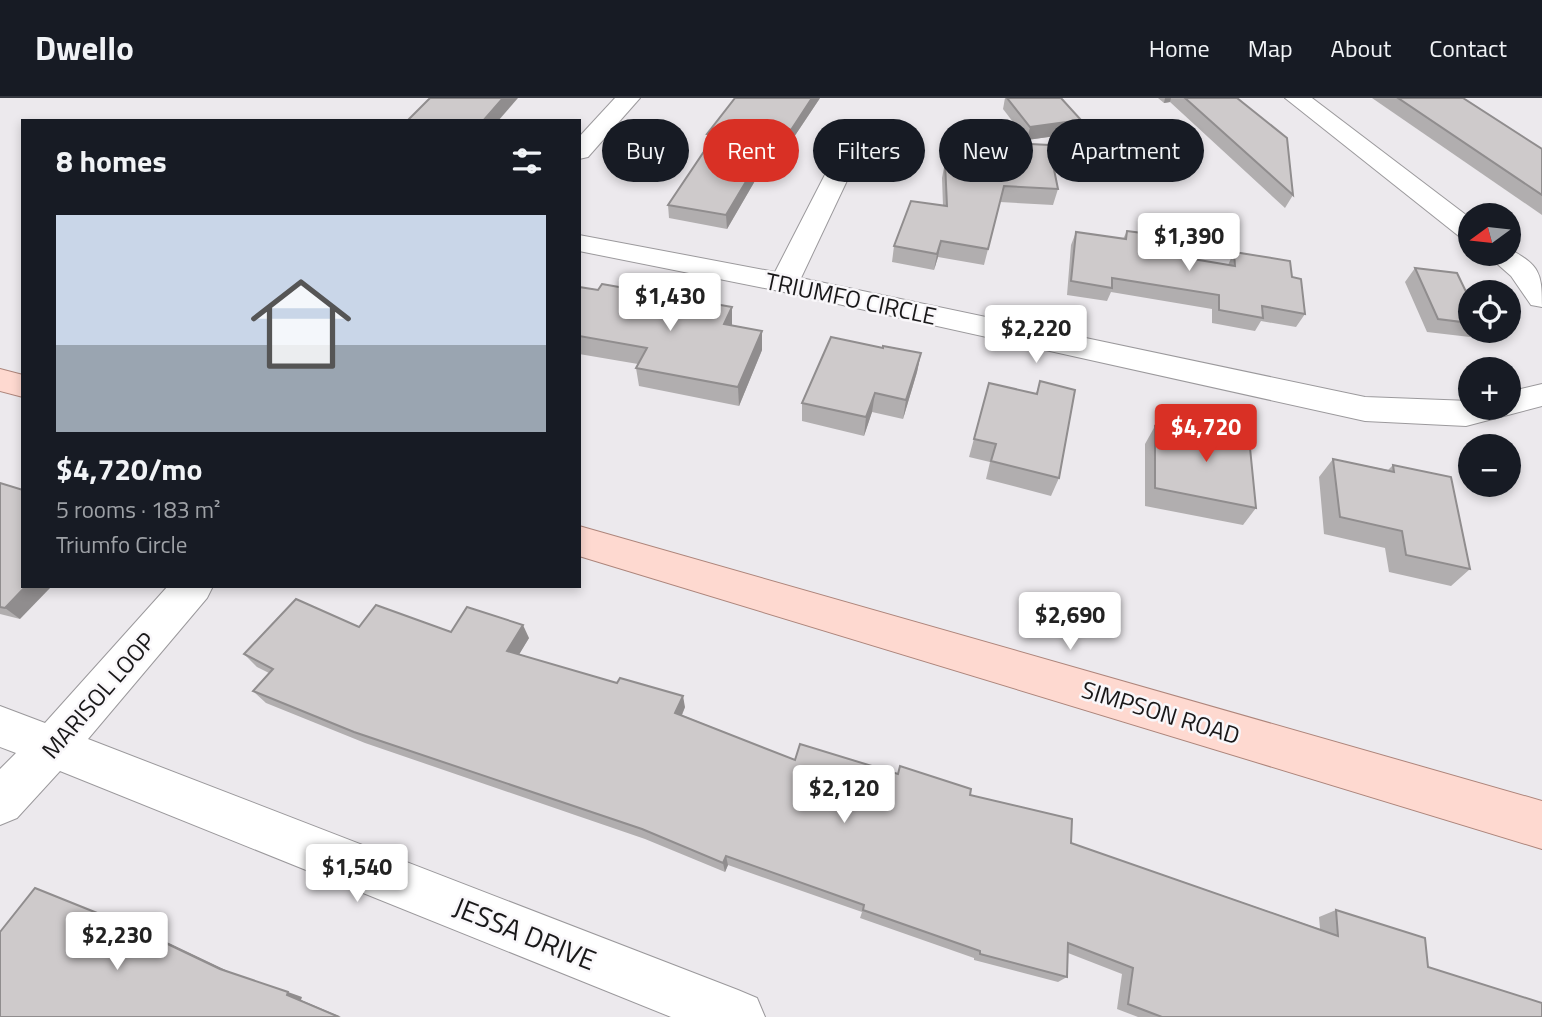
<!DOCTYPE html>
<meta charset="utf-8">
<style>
:root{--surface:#171b24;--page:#242831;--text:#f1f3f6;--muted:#9ea1a6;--line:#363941;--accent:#d93025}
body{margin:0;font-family:"Titillium Web",sans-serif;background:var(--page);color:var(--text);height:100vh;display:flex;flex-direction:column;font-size:26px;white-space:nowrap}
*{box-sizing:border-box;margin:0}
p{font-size:23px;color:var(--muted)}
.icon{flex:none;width:38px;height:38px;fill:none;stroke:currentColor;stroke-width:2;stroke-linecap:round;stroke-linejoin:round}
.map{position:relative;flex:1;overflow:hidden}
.panel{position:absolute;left:21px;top:21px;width:560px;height:469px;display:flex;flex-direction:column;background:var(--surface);border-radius:0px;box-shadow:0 4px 10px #0003}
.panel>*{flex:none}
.banner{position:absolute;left:602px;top:21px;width:665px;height:63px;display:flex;gap:14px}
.needle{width:46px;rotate:255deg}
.controls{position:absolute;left:1458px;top:105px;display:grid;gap:14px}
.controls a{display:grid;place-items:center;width:63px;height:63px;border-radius:50%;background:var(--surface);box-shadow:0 4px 10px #0003;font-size:35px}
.price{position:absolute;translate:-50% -60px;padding:0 16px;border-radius:7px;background:#fff;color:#222;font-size:23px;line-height:46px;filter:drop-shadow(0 2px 4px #0008)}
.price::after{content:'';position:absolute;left:50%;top:42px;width:21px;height:16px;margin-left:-10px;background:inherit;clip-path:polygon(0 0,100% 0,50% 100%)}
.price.on{background:var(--accent);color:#fff}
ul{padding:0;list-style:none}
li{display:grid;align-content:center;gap:14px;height:371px;padding:0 35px}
li span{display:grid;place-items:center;height:217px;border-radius:0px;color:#555}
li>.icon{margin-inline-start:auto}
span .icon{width:126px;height:126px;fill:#fffc;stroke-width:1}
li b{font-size:30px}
h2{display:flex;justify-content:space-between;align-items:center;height:84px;padding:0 35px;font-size:30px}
.tag{padding:0 24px;border-radius:32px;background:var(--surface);box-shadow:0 4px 10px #0003;font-size:24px;line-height:63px}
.tag.on{background:var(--accent);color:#fff}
header{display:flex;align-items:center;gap:42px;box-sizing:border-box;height:98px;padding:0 35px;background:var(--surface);border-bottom:2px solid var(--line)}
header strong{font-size:33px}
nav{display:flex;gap:38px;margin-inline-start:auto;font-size:24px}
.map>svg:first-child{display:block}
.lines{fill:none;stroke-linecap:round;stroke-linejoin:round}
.minor-casing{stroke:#9b999c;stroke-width:2}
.major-casing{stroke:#ad857b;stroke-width:2}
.minor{fill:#fff;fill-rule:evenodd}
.major{fill:#fed9d0;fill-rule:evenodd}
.wall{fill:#b1aeaf}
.shaded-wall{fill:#908d8e}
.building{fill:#cecacb;stroke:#908d8e;stroke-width:2}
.labels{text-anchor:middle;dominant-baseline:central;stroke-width:5;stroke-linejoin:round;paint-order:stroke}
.street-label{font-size:24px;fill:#191819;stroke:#f9f7fa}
.near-street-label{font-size:28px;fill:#191819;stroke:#f9f7fa}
</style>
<header>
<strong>Dwello</strong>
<nav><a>Home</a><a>Map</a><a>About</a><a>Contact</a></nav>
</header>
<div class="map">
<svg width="1542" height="919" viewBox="0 0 1542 919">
<rect width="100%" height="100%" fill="#ece9ed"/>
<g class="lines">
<defs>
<g id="minor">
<polygon points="615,0 640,0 588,59 579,61 579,39"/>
<polygon points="1285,0 1312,0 1470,120 1470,141 1460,139"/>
<polygon points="883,30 892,32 895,37 852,72 801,180 1365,299 1470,303 1470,310 1508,310 1508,294 1542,286 1542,308 1466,328 1365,323 784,194 579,153 579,137 775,174 832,63 874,32"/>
<path d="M1508,150C1540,168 1542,174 1542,209L1531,207L1511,178L1486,156H1508Z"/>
<polygon points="168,488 213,488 207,500 88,641 738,892 757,900 765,919 671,919 60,673 17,720 0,727 0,671 16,655 0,649 0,608 45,625"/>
</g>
<g id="major">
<polygon points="0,271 23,277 23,299 0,293"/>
<polygon points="579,428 1542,703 1542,751 579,458"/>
</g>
</defs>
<use href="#minor" class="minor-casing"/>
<use href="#major" class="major-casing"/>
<use href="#minor" class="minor"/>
<use href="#major" class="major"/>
</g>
<g class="wall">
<polygon points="820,0 790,45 778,43 727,131 669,120 668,107 708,48 707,36"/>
<polygon points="1005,0 1061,0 1077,35 1027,42 1003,11"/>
<polygon points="1158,0 1237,0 1293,97 1285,110 1170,4 1164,5"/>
<polygon points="1372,0 1463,0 1542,51 1542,117"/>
<polygon points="978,43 1058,91 1053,107 1000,104 984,167 938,159 934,172 892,164 894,148 943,108 942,80 945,64 975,66 975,59"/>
<polygon points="1127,133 1157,155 1228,167 1234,154 1292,179 1305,216 1296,229 1261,223 1255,233 1212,225 1212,211 1111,194 1107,203 1067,197 1071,147 1076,134 1123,141"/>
<polygon points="1415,170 1470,202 1470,233 1476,233 1470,239 1427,234 1405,184"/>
<polygon points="579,189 732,209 732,227 762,233 762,252 739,308 639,288 636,270 638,266 579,256"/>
<polygon points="883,250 921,255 917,274 903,321 872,314 864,338 802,323 802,305"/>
<polygon points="1040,283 1059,380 1051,398 986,381 990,364 969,359 989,285 1036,296"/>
<polygon points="1208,323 1256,410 1243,427 1145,408 1145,346 1155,328 1200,336"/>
<polygon points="1333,361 1388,372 1393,367 1470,471 1451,488 1389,474 1385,450 1324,436 1319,379"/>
<polygon points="0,385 20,521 0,516"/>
<polygon points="359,529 451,534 529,540 519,556 685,609 682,617 795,662 897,676 970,697 1071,745 1320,831 1319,819 1336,812 1428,869 1542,919 1138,919 1117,911 1122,876 1068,855 1067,879 1058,884 974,862 974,860 860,820 862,814 728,767 725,774 645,741 365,645 266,605 253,593 269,575 257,569 244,556"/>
</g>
<g class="shaded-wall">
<polygon points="503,0 518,0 498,23 483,23"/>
<polygon points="812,0 820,0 790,45 791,32"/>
<polygon points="1165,0 1171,0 1170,4 1164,5"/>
<polygon points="1081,22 1077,35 1027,42 1030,29"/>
<polygon points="778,30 778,43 727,131 726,117"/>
<polygon points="941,143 938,159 934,172 937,156"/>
<polygon points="732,209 732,228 724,226"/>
<polygon points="762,233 762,252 739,308 738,289"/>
<polygon points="921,255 917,274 903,321 906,302"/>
<polygon points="875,295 872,314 864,338 866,319"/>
<polygon points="26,488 52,488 20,521 5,510"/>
<polygon points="523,527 529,540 514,565 507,553"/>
<polygon points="683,598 685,609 678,626 675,615"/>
<polygon points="726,758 728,767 725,774 723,765"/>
<polygon points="35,790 150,836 236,877 220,871"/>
<polygon points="288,894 302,899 301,902 341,919 339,919 287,897"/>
</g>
<g class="building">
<polygon points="430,0 503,0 483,23 407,23"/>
<polygon points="735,0 812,0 791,32 778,30 726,117 668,107 715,37 707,36"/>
<polygon points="1007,0 1061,0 1081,22 1030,29"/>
<polygon points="1185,0 1237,0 1287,40 1293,97"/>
<polygon points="1398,0 1463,0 1542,51 1542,97"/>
<polygon points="978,43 1049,47 1058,91 1004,88 988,151 941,143 937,156 894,148 911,103 947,108 945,64 980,66"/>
<polygon points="1127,133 1157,137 1157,155 1235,168 1234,154 1290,163 1292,179 1301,181 1305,216 1262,208 1263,220 1219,212 1219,197 1112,180 1112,190 1071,183 1076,134 1126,141"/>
<polygon points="1415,170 1457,175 1470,202 1470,225 1438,221"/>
<polygon points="602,186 732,209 724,226 762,233 738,289 636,270 647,250 579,238 579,189 598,192"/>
<polygon points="831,239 883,250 883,248 921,255 906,302 875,295 866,319 802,305"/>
<polygon points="1040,283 1075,292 1059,380 991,363 996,346 974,341 989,285 1037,296"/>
<polygon points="1208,323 1248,330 1256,410 1155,390 1155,328 1209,338"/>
<polygon points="1333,361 1394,374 1393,367 1451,379 1470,471 1406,457 1402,433 1340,419"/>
<polygon points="0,385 23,392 23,488 26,488 5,510 0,509"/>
<polygon points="296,501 359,529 376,507 451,534 467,509 523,527 507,553 617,585 620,580 683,598 675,615 795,662 800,646 898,676 900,668 971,691 970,697 1072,721 1071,745 1338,838 1336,812 1425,840 1428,869 1542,905 1542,919 1162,919 1128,906 1133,870 1068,845 1067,879 980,856 980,853 863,812 864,807 726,758 723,765 642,731 354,634 253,593 273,571 244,556"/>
<polygon points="35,790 132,829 220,871 288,894 287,897 339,919 0,919 0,834"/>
</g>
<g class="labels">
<g class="street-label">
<text transform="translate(851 200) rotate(12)">TRIUMFO CIRCLE</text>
<text transform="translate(98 597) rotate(-49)">MARISOL LOOP</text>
<text transform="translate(1161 614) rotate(17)">SIMPSON ROAD</text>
</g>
<g class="near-street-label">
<text transform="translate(525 835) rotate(22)">JESSA DRIVE</text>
</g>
</g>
</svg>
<div class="controls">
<a><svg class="needle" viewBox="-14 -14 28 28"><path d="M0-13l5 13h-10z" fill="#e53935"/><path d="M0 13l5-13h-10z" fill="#9ea1a6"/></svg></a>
<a><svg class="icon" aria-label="locate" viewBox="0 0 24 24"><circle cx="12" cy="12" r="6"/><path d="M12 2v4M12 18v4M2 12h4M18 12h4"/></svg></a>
<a>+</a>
<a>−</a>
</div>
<b class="price" style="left:1189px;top:175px">$1,390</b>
<b class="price" style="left:670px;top:235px">$1,430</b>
<b class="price" style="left:1036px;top:267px">$2,220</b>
<b class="price on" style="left:1206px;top:366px">$4,720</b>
<b class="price" style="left:1070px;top:554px">$2,690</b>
<b class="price" style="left:844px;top:727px">$2,120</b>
<b class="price" style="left:357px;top:806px">$1,540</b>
<b class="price" style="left:117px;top:874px">$2,230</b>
<div class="banner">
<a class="tag">Buy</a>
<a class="tag on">Rent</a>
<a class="tag">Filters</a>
<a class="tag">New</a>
<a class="tag">Apartment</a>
</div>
<section class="panel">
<h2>8 homes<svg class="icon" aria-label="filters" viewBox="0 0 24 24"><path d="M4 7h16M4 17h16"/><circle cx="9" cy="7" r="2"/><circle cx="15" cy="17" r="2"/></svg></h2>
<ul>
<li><span style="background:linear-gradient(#c9d6e8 60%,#9aa5b1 0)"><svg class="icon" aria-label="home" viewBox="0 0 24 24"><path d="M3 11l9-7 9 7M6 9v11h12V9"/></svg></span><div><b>$4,720/mo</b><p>5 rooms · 183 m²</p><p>Triumfo Circle</p></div></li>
</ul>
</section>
</div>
